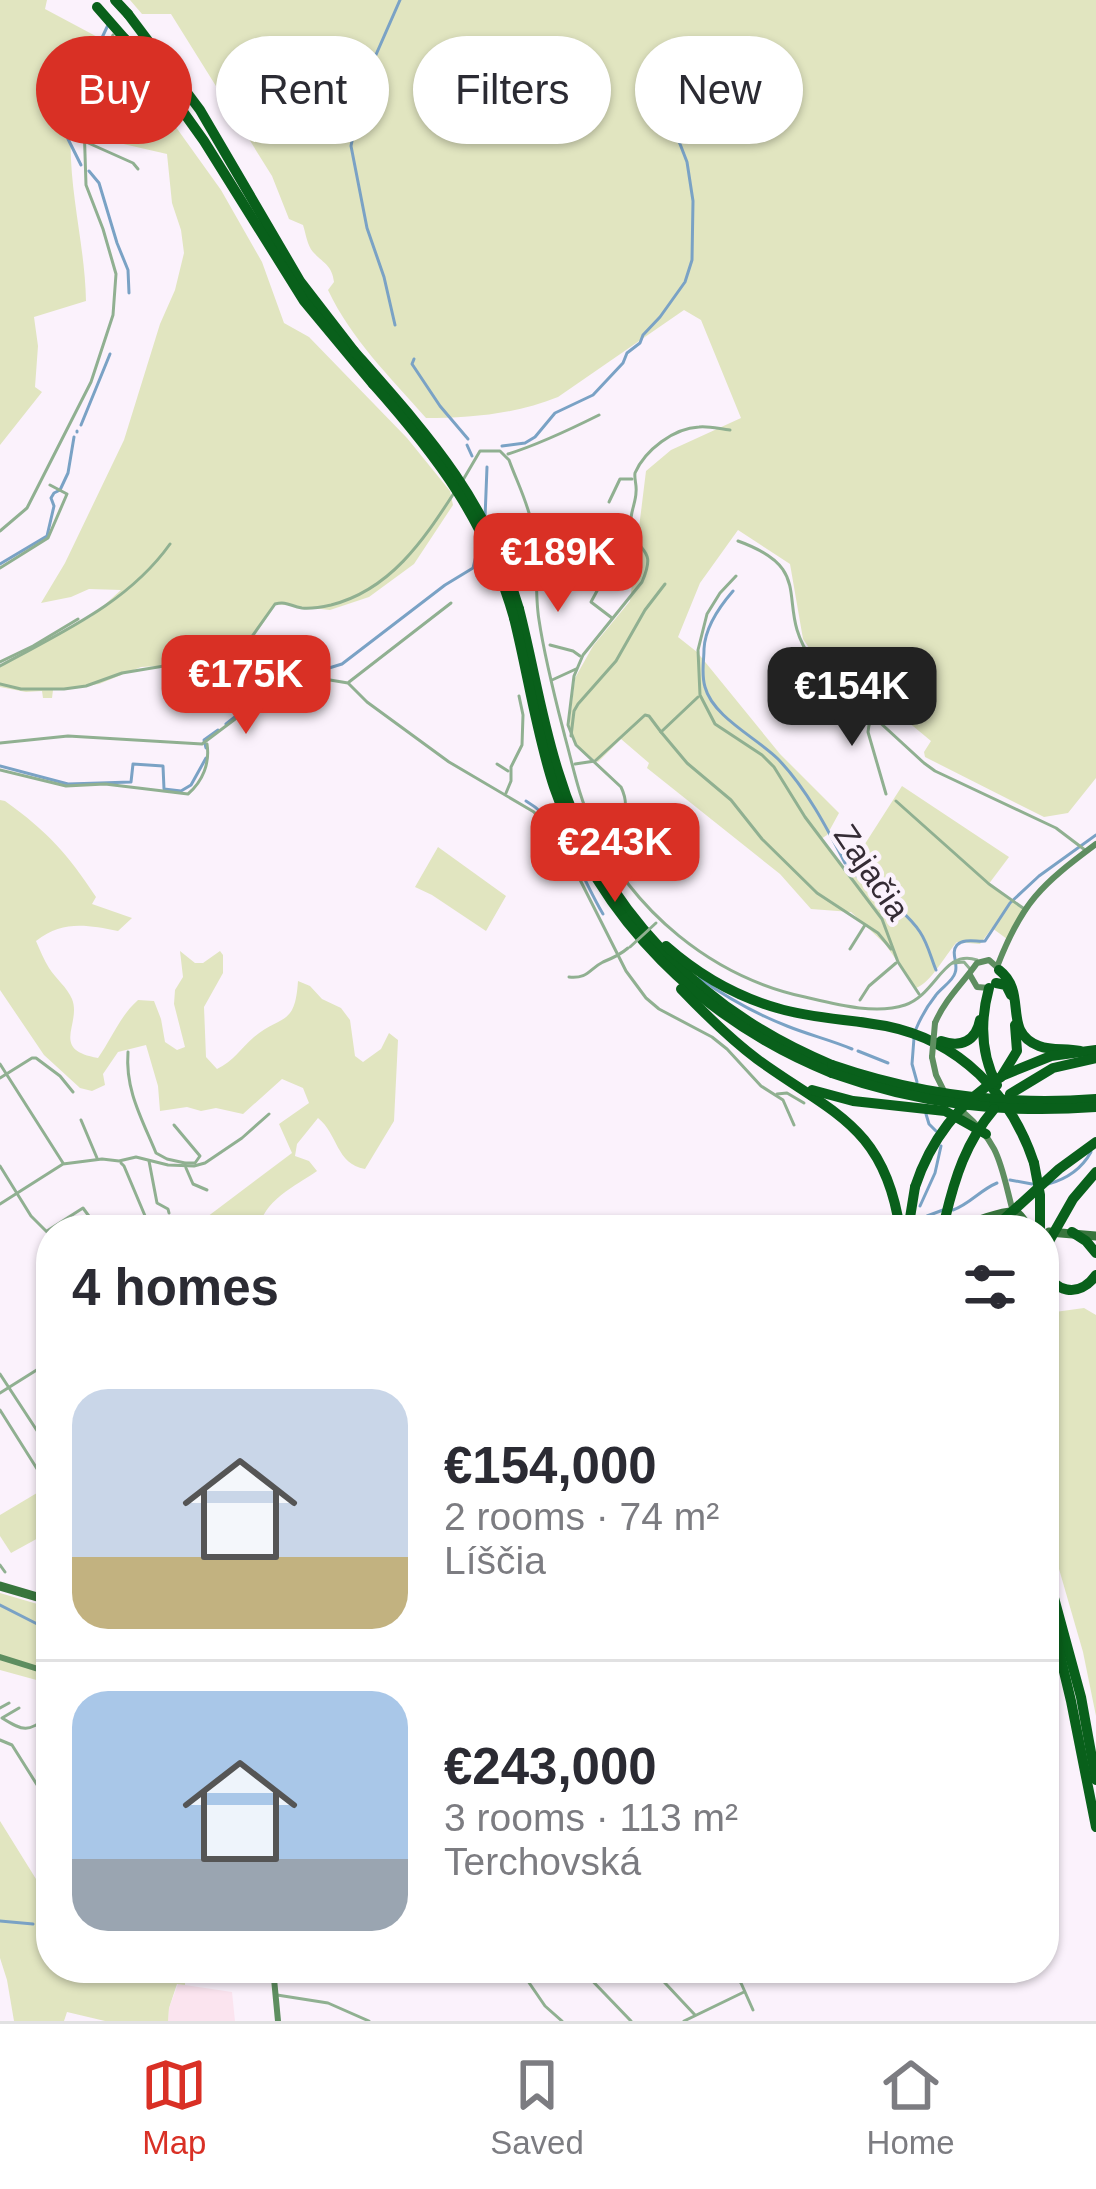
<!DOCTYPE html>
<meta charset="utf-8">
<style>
:root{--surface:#fff;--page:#f7f7f7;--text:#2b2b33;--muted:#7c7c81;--line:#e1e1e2;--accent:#d93025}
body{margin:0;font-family:Helvetica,sans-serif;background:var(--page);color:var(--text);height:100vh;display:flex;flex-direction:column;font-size:45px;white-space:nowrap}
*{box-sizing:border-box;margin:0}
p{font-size:39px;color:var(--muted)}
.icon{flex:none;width:66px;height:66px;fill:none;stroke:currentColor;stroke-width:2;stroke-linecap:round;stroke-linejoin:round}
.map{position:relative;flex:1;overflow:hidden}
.details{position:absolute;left:36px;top:1215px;width:1023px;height:768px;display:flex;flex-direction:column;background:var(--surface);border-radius:48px;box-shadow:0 3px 9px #0004}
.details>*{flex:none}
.hud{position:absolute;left:36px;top:36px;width:1026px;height:108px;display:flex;gap:24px}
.price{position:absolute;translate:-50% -102px;padding:0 27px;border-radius:24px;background:var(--accent);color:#fff;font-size:39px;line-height:78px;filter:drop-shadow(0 3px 6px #0008)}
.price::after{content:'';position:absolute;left:50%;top:72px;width:36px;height:27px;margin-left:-18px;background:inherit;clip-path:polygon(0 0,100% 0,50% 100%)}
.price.current{background:#222;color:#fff}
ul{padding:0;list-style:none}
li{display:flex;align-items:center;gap:36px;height:300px;padding:0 36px}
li+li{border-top:3px solid var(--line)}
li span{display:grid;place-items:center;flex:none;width:336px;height:240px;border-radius:36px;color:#555}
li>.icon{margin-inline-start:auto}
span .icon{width:144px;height:144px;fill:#fffc;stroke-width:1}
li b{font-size:51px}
h2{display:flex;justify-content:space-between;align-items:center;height:144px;padding:0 36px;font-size:51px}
.tag{padding:0 42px;border-radius:54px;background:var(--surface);box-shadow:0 3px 9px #0004;font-size:42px;line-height:108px}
.tag.current{background:var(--accent);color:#fff}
.menu{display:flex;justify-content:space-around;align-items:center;height:168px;border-top:3px solid var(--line);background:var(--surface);font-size:33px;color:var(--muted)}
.menu a{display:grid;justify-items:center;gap:6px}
.menu .current{color:var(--accent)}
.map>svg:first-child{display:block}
.commercial{fill:#fbe4ef}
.green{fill:#e1e5c0}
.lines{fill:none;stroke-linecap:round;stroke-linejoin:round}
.stream{stroke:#7aa2c5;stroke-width:3}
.street{stroke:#90b091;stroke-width:3}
.secondary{stroke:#5e8e60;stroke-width:6}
.primary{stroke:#38753d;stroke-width:9}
.highway{stroke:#09601b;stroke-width:10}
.street-bridge{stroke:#90b091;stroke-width:3}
.secondary-bridge{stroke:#5e8e60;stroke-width:6}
.highway-bridge{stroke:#09601b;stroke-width:10}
.labels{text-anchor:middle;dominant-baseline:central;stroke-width:9;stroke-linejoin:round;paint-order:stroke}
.street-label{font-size:33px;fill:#352c35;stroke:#fbf2fc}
</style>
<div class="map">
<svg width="1096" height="2021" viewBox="0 0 1096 2021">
<rect width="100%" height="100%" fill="#fbf2fc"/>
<polygon class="commercial" points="178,1984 232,1992 235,2021 168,2021 169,2008"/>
<g class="green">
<path d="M0,0H47L45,9L120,49L221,190L262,262L284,323L309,337L407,438L450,491L453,505L414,564L369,597L330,610L276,604L253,638L231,648L176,665L141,667L99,684L53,690L52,698H43L42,691L26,692L0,687V666L91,617L121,590L89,589L71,597L41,603L65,563L124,440L160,324L175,290L184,253L181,230L172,203L167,154L71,132C68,188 85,244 86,301L34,317L38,346L35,387L42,392L0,445Z"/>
<path d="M130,0H1096V778L1068,813L1044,817L925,757L924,752L931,741L884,702L875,714L818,661L803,639L790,564L738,530L700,583L678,637L697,652L780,754L839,813L827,835L821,839L847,872L902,786L1009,857L988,885L1028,911L1007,939L992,928L980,944L957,942C945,955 931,983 916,988L885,944L851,912L811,909L780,874L647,768L649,763L621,739L598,762C584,753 574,745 569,728L575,678L593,646L630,601L646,471L671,450L741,418L701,320L684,310L558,397C516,414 470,418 426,418C391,378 351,339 328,290L334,282C332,265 323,263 313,252C307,245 306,234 303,225L289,219L272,176L171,14H142Z"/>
<path d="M0,800L5,801C48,832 67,853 96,897L92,904L132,918L118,931C87,925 63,920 36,941C40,950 44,960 49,968C56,979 67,987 72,999C82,1024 49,1050 98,1058C112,1038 120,1016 138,1000L154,1001L161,1019L165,1042L177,1050L185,1047L174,1004L175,990L183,977L180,951L195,963H203L220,951L223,955V973L204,1007L206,1057L217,1069C234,1061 240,1049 254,1037C282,1014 295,1027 298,981L310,986L322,999L341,1008L350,1020L355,1056L363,1062L381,1049L389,1033L398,1040L394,1121L365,1169C336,1164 338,1134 318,1118L297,1144L295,1156L309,1161L317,1171C297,1185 260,1202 260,1230H197L203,1220L292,1153L279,1124L309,1103L303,1088L282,1079L243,1114L216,1108L201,1111L187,1107L160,1111L158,1086L146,1045L118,1052L103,1074L105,1085L92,1091L80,1088L44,1055L0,990Z"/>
<polygon points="438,847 506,896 486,931 432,895 415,887"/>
<polygon points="1084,1308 1096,1315 1096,1716 1083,1652 1044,1517 1044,1318 1055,1312"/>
<polygon points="47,1487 51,1493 51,1531 11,1553 0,1536 0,1515"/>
<polygon points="0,1593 51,1608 51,1684 0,1670"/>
<polygon points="0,1821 36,1879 51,1880 51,1968 185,1968 185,1985 177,1984 169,2008 168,2021 105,2021 67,2012 64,2021 14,2021 7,1980 0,1958"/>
</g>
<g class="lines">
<g class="stream">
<polyline points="81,165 68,139 64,118 108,25"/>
<polyline points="89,171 99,183 117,243 128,270 129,293"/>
<polyline points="395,325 384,277 367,228 351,146 364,82 400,0"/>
<polyline points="414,359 412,364 440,406 468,439"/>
<polyline points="81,425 110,354"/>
<polyline points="77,432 77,431"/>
<polyline points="467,445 472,456"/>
<polyline points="502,446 525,443 535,437 555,413 593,395 623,363 627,353 640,343 643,335 660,317 685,282 692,260 693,201 687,162 663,100"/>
<polyline points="485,518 487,467"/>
<polyline points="0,564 47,536 54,506 51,498 54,493 60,490 68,473 74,437"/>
<path d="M733,591C720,606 705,628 704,649C704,661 701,674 705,687C713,717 757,738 778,759C806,788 827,828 845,863"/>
<polyline points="226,724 266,692 300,677 342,664 445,585 473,568 480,539"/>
<polyline points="206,748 204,740 218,730"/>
<polyline points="0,766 68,784 131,782 133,764 163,766 164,789 181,791 191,785 206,758"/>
<path d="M526,801C566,824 580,876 603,914"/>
<polyline points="847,866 850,869"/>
<path d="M851,871C873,891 904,908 920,932C928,944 931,958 936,970"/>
<path d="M699,978C726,997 756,1014 787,1026C809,1035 831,1040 852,1049"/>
<path d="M916,1029C921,1017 928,1005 936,995C941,988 953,981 955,973C959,964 950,953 957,945C964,938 977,942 985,941L1010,903L1039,876L1096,835"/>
<polyline points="914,1038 912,1064 917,1082"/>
<polyline points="858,1051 888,1063"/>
<polyline points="926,1114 929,1124 936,1131"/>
<polyline points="1010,1180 1032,1184"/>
<path d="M1048,1184C1067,1179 1081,1170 1091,1152"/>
<polyline points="920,1206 935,1173 941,1146"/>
<path d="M953,1210C970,1204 980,1190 997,1183"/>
<polyline points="916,1226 927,1216 943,1210"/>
<polyline points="0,1605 51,1631"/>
<polyline points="0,1921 33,1924"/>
</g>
<g class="street">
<polyline points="86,142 133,163 138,169"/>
<path d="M508,454C540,444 569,430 599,415"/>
<path d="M463,480L480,451H500L509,460C517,482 529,505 533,529C539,559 534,590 539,620C545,660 555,698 565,737C573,766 579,797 592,824C632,911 712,977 805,997C835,1004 875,1015 905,1005C937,994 943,949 977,960"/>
<polyline points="609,502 620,479 632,479"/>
<polyline points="0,531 27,508 91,382 113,315 116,274 103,229 86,185 84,123 91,89 105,60 113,35"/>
<path d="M738,541C821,571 771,605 813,661L924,763L935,771L1056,828L1085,850"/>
<polyline points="0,568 48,538 67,494 50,485"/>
<polyline points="736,576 720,593 707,614 698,650 700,695 715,724 762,755 774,767 805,817 882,919 898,962 919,994"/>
<polyline points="612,618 591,602 631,528"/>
<polyline points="550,645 573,651 580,656"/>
<polyline points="0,662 33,646 78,619"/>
<path d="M0,666C62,632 128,603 170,544"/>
<polyline points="552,680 576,669"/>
<polyline points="349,682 451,603"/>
<path d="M0,684L21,689H64L86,686L122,673L182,663L198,656L248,642L275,604C287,601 290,606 302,608C311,609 322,607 331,605C390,590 423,541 454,493"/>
<polyline points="874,720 869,725 868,732 886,794"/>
<polyline points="661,732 687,763 731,800 762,839 817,893 878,933 891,949"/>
<polyline points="571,736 574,711 578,704 616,661 645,610 665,584"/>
<polyline points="0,743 68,736 202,744 267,695 292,683 318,678 348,683 367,702 449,762 534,812 566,852 626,971 646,998 659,1009 712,1037 727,1049 761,1086 783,1100 794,1125"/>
<polyline points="497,764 508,771"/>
<polyline points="575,764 595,761 645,715 649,716 661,732 698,697"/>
<path d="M0,770L66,786L105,784L188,794C203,781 210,763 207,744"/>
<polyline points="506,793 511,781 511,767 522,745 523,715 519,696"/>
<polyline points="896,801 989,884 1023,908"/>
<path d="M602,839C622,826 632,810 621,787L576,745L568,725L574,676L583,655L642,582C657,547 639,555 632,530C628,515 636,504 636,492C637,485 634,479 635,473C645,450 674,428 699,427C709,426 720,429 730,430"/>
<polyline points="850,949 865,925"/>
<polyline points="953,963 964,962 970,969"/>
<path d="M569,977C588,979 589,969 603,962C613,958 620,955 628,948"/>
<polyline points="860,1000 869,986 896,963"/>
<path d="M128,1052C125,1090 142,1119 156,1153L167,1159L185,1163V1166"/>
<polyline points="0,1064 63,1163"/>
<polyline points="0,1078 32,1058 36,1058 60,1076 73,1092"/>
<polyline points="777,1094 787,1093 804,1103"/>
<polyline points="81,1120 97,1158"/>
<polyline points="174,1125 200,1156 195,1163 186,1163"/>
<polyline points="149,1161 157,1203 168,1209 169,1213"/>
<polyline points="121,1163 124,1166 151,1230"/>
<polyline points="0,1166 31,1216 51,1236"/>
<polyline points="186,1168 193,1184 207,1190"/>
<polyline points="0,1204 63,1164 102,1159 119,1161 136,1157 168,1165 194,1166 205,1163 242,1138 269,1114"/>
<polyline points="47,1231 83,1208 99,1230"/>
<polyline points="0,1374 51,1452"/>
<polyline points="0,1393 51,1361"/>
<polyline points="0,1410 51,1491"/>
<polyline points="0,1565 5,1572"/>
<polyline points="0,1708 9,1703"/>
<path d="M19,1708L2,1718C26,1733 27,1731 51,1716"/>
<polyline points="0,1740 12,1745 51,1807"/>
<polyline points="519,1968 545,2006 562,2021"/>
<polyline points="580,1968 631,2021"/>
<polyline points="651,1968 695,2015"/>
<polyline points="727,1968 741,1983 753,2010"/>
<polyline points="277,1995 328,2003 369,2021"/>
<polyline points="684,2021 744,1992"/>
</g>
<g class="secondary">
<path d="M997,967C1022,902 1041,885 1096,844"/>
<polyline points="970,975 977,987 989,988"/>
<path d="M935,1023C945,999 963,983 977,963L989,960L998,968"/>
<polyline points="932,1057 936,1075 945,1093"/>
<path d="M962,1111C1000,1144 1000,1162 1012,1208"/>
<polyline points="0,1657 51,1673"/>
<polyline points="273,1968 278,2021"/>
</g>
<g class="primary">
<path d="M957,1230C967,1224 1007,1209 1016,1212C1021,1215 1026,1224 1029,1228L1041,1230"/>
<polyline points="1049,1232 1096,1236"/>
<polyline points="0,1586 51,1601"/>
</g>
<g class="highway">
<polyline points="128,14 200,110 300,281 354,351"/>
<polyline points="125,39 164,85 204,141 304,301 373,384"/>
<path d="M519,609C533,663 541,718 558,771C599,908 701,1011 832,1065"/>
<path d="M514,618C528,674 536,732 554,787C599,921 703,1021 832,1073"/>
<path d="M666,946C699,975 735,996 777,1008C813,1019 850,1019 886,1026C960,1041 1011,1094 1034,1163"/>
<path d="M999,970C1029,993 1001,1032 1039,1046C1052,1051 1066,1048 1080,1051"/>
<polyline points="996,983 1006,985 1011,995"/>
<path d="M989,988C980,1021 981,1055 997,1085"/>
<path d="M681,989C705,1014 729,1038 757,1059C831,1113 885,1125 900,1230"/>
<path d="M941,1041C961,1048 976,1041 980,1020"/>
<polyline points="1004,1075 1051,1056 1096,1050"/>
<polyline points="1001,1077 1017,1051 1015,1025"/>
<polyline points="812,1090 853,1101 945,1111 986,1134"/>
<polyline points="1010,1094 1053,1068 1096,1058"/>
<polyline points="908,1230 915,1187"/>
<polyline points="1072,1232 1086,1241 1096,1253"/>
<path d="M1044,1265C1052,1293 1079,1299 1096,1275"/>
<polyline points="1044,1561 1081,1697 1096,1780"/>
<polyline points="1044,1588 1071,1701 1096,1827"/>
</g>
<polyline class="street-bridge" points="630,947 656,923"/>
<polyline class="secondary-bridge" points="932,1057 935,1023"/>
<g class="highway-bridge">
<polyline points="115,0 128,14"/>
<polyline points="97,7 125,39"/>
<path d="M354,351C428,435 487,499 519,609"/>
<path d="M373,384C438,457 487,522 514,618"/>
<path d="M832,1065C919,1095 1005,1106 1096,1099"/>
<path d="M832,1073C919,1104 1004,1114 1096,1107"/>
<polyline points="1034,1163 1040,1195 1040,1230"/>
<path d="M915,1187C930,1141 959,1102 1001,1077"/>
<path d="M945,1219C955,1177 966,1142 994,1109"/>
<polyline points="992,1230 1059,1169 1096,1142"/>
<polyline points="1048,1243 1073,1199 1096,1172"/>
</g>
</g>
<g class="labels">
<g class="street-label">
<text transform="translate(872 872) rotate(56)">Zajačia</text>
</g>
</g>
</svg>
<b class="price" style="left:558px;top:615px">€189K</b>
<b class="price" style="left:246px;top:737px">€175K</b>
<b class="price current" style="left:852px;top:749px">€154K</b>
<b class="price" style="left:615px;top:905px">€243K</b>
<div class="hud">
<a class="tag current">Buy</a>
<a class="tag">Rent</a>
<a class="tag">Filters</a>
<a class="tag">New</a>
</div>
<section class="details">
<h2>4 homes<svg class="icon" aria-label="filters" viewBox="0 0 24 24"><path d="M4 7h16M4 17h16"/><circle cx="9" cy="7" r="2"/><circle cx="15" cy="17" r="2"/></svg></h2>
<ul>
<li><span style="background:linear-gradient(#c9d6e8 70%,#c2b280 0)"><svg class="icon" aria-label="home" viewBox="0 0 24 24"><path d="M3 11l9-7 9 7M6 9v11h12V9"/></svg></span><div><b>€154,000</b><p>2 rooms · 74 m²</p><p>Líščia</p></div></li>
<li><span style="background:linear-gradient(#a9c7e8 70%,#9aa5b1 0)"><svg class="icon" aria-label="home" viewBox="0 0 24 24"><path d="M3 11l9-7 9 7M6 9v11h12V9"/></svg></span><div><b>€243,000</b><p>3 rooms · 113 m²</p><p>Terchovská</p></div></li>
</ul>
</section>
</div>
<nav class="menu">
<a class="current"><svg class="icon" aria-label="map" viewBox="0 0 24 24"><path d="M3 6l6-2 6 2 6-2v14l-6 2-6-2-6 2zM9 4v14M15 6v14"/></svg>Map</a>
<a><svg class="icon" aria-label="saved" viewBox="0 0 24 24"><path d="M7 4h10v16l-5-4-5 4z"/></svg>Saved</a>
<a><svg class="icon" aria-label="home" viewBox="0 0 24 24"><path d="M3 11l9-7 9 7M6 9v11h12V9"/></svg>Home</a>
</nav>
